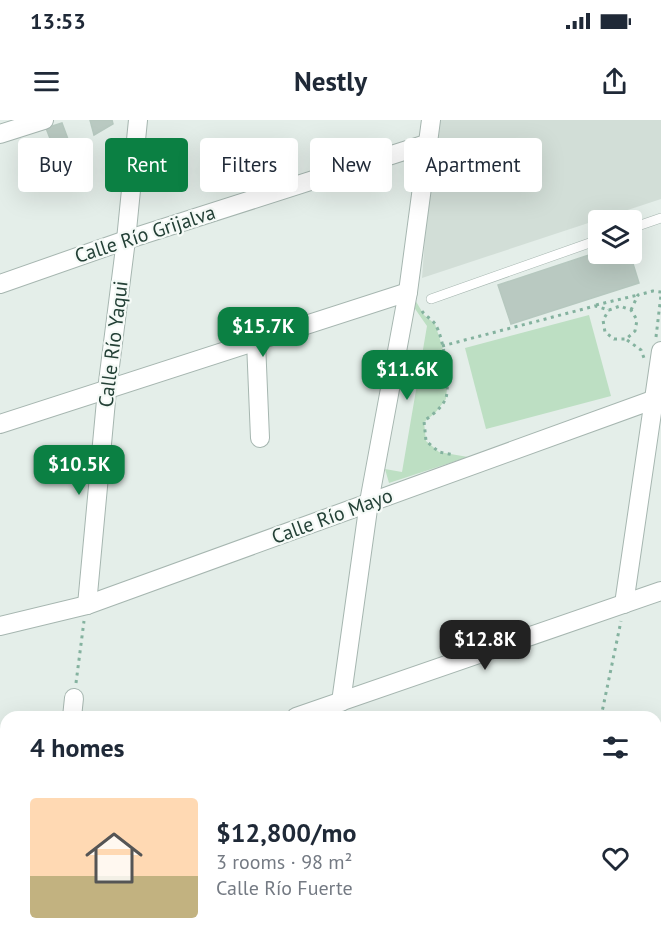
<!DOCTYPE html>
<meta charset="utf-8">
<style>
:root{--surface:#fff;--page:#f6f6f7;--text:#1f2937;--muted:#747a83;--line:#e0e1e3;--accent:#0b8043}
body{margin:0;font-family:"PT Sans",sans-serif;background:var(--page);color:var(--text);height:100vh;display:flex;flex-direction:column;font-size:22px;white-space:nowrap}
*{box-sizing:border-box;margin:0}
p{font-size:20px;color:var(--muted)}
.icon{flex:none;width:33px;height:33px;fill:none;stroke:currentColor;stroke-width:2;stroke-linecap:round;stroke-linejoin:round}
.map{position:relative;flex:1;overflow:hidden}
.details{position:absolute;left:0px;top:591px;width:662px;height:234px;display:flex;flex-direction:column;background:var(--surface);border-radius:18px 18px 0 0;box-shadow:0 6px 24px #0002}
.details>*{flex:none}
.banner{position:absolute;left:18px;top:18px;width:626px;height:54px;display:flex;gap:12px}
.fabs{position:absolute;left:588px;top:90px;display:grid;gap:12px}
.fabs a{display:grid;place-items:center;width:54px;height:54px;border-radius:6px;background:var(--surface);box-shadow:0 6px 24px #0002;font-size:30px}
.price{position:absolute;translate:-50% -51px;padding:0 14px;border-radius:12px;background:var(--accent);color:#fff;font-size:20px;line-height:39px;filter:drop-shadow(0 2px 3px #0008)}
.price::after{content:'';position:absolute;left:50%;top:36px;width:18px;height:14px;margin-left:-9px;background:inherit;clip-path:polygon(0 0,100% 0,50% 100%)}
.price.selected{background:#222;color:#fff}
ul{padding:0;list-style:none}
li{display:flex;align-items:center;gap:18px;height:150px;padding:0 30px}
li+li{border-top:2px solid var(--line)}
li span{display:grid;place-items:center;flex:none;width:168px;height:120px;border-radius:6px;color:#555}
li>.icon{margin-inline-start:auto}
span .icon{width:72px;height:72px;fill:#fffc;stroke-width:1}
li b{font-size:26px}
h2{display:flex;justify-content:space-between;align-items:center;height:72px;padding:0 30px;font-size:26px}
.pill{padding:0 21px;border-radius:6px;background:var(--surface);box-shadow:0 6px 24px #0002;font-size:21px;line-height:54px}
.pill.selected{background:var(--accent);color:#fff}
.status{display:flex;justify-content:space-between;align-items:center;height:42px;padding:0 30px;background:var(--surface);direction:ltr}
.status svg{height:16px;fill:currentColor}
header{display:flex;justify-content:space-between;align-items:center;height:78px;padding:0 30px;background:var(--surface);font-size:27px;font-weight:800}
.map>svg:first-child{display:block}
.built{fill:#d2ded7}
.green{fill:#bddfc3}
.building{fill:#b9c9c1;stroke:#b6c8bf;stroke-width:1.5}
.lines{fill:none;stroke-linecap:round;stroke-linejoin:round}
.lane-casing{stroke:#a6b6b0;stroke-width:10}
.street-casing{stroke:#a6b6b0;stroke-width:20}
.path{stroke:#84b29f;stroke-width:3;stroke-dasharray:3 4.5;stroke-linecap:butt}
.lane{stroke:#fff;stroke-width:9}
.street{stroke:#fff;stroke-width:18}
.labels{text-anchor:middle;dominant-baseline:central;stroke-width:4.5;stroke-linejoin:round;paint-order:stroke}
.street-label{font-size:20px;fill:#234036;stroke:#f5faf7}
</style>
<div class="status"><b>13:53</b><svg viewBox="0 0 49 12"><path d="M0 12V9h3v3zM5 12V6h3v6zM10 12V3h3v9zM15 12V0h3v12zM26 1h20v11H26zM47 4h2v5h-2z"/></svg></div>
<header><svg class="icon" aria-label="menu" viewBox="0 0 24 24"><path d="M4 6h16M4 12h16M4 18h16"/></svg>Nestly<svg class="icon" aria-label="share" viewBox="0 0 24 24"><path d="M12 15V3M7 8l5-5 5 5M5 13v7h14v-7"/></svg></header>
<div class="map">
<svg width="661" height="825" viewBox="0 0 661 825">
<rect width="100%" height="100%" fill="#e4eee9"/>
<polygon class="built" points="436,0 661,0 661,79 422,158 432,23"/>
<g class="green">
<polygon points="411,173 424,195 435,204 442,226 448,257 446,279 435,293 424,302 426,321 439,332 468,337 389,363 385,349 402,352 427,206 411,183"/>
<polygon points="589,195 611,276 486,309 465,228"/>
</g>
<g class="building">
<polygon points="90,0 112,0 113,4 94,15"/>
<polygon points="62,3 75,38 59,42 46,8"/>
<polygon points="598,132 598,134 630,134 639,163 511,204 498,165"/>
</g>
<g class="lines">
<defs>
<g id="lane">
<polyline points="632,108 661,98"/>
<polyline points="431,179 598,120"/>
</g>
<g id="street">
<polyline points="0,14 44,0"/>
<polyline points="0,164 126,120 429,23"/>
<polyline points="256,222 260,318"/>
<polyline points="0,304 408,172"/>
<polyline points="624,484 661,231"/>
<polyline points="87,485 107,270 126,120 138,0"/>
<polyline points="0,506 87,485 661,277"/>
<polyline points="341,582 369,382 408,172 431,0"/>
<polyline points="72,597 74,578"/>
<polyline points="296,597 661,471"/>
<polyline points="656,650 661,649"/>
<polyline points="0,696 6,695"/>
<polyline points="37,825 38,819"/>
<polyline points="153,825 172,819"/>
<polyline points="301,825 301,819"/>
</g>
</defs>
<use href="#lane" class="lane-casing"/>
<use href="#street" class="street-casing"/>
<g class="path">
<polyline points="596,185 638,175"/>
<polyline points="631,190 638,175 653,171 661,172"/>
<path d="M422,191C425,196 432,199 435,204C444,217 450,263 446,278C442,288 432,295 424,301L426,321L439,332L454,335"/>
<polyline points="656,217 661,175"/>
<polyline points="627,220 641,230 644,238"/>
<polyline points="442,226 595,186 609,190 620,186 631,190 637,200 635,211 626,219 614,219 605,212 603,200 609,190"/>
<polyline points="76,563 84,501"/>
<polyline points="601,597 621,501"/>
<polyline points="560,825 561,819"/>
</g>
<use href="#lane" class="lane"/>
<use href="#street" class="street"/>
</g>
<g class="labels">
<g class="street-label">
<text transform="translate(145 114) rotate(-18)">Calle Río Grijalva</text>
<text transform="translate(113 224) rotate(-83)">Calle Río Yaqui</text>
<text transform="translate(332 396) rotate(-20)">Calle Río Mayo</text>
</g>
</g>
</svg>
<div class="fabs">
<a><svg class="icon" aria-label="layers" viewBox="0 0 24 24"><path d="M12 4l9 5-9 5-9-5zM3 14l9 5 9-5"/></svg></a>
</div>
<b class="price" style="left:263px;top:238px">$15.7K</b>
<b class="price" style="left:407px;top:281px">$11.6K</b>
<b class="price" style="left:79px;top:376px">$10.5K</b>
<b class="price selected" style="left:485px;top:551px">$12.8K</b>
<div class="banner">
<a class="pill">Buy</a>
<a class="pill selected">Rent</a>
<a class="pill">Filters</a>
<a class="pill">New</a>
<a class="pill">Apartment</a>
</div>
<section class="details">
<h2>4 homes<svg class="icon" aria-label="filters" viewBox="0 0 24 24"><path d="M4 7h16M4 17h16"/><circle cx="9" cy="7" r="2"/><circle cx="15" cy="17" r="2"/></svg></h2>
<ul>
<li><span style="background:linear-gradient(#ffd9b3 65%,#c2b280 0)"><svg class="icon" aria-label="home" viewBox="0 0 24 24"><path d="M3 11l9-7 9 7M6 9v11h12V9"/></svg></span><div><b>$12,800/mo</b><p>3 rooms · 98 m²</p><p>Calle Río Fuerte</p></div><svg class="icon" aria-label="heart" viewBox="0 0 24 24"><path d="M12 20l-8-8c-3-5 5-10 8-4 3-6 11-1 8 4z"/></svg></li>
</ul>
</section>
</div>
